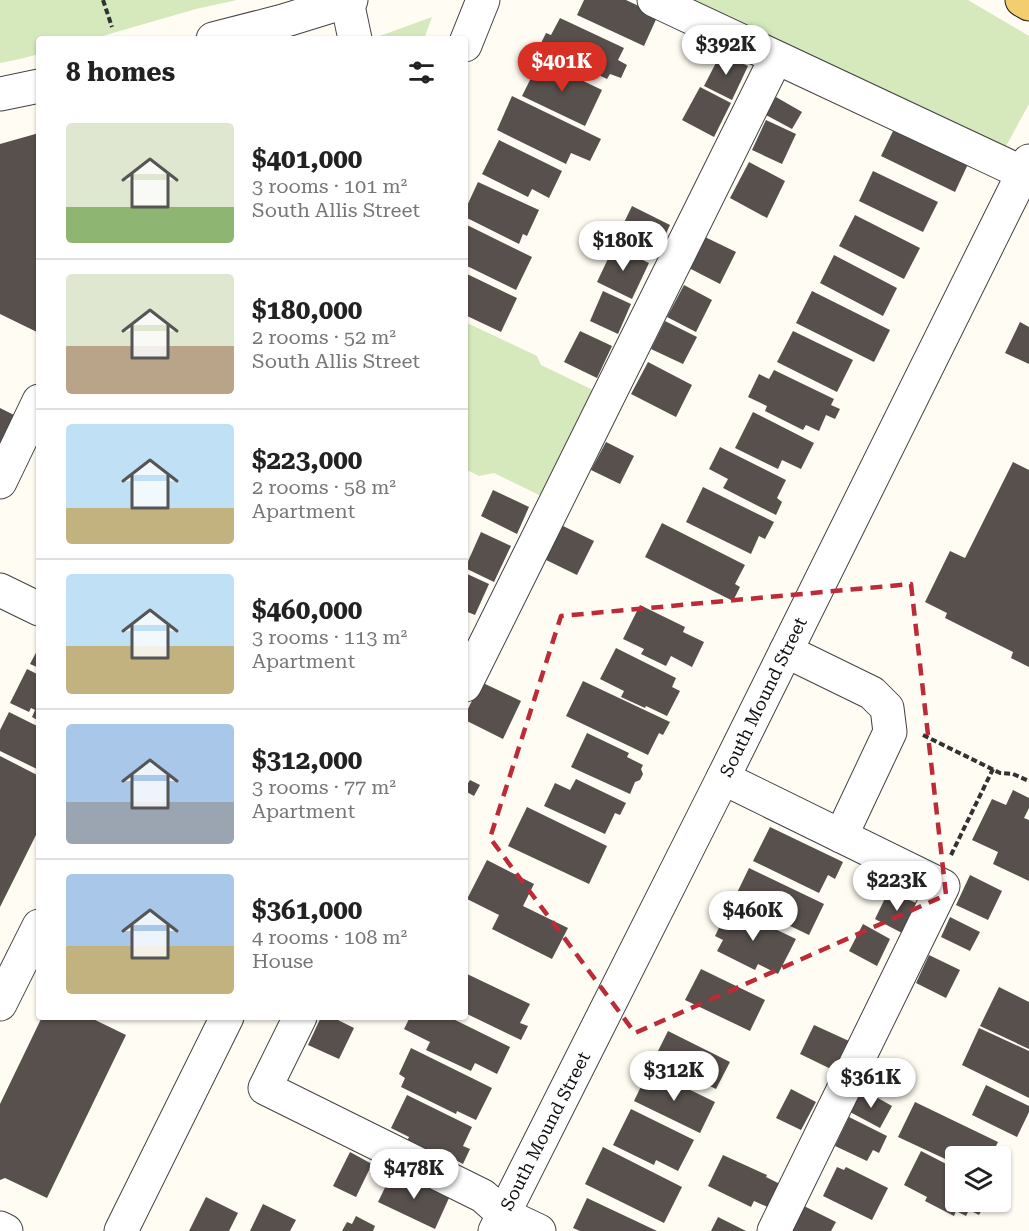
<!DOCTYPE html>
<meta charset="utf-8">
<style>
:root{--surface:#fff;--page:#f6f6f6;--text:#222;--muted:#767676;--line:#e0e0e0;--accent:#d93025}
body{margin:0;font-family:"Roboto Serif",serif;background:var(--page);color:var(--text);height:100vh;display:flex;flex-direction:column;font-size:22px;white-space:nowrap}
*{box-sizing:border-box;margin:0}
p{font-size:20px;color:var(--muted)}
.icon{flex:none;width:33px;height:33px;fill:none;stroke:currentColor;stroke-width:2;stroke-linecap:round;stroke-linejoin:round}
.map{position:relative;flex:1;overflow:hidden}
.side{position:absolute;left:36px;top:36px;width:432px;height:984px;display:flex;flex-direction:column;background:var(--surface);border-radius:6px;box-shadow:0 2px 4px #0004}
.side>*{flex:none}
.controls{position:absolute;left:945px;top:1146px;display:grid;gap:12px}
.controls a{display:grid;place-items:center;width:66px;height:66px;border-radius:6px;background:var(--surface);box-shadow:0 2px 4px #0004;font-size:30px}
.price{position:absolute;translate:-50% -51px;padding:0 14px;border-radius:21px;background:#fff;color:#222;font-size:20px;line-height:39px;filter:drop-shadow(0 2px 3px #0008)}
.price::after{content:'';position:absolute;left:50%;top:36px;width:18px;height:14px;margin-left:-9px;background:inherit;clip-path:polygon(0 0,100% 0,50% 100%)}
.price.selected{background:var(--accent);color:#fff}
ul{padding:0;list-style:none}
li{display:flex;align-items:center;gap:18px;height:150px;padding:0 30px}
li+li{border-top:2px solid var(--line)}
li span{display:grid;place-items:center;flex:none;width:168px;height:120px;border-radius:6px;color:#555}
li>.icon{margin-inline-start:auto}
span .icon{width:72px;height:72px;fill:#fffc;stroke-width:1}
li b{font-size:26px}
h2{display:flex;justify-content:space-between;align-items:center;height:72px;padding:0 30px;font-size:26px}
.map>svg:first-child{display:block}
.green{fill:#d5e9bd}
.building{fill:#58504c}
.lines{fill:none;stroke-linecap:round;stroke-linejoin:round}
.minor-casing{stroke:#434343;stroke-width:35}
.major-casing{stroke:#212121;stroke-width:35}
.path{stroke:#323232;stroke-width:4;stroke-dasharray:6 3;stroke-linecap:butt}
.minor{stroke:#fff;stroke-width:33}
.major{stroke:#f4ce6e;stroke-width:33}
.marked{fill:none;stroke:#bc2b38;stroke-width:4.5;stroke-dasharray:12 8;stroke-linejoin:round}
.labels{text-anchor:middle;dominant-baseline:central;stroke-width:6;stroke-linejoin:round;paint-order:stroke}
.street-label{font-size:18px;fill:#101010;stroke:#fff}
</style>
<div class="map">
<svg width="1029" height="1231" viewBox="0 0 1029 1231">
<rect width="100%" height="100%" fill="#fffcf3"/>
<g class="green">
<polygon points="0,0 237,0 196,9 92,39 39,39 39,54 20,59 0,63"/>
<polygon points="685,0 968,0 1029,36 1029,104 1005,148"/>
<polygon points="432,17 424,39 374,39 374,38"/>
<polygon points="465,322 537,356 541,365 593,390 541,496 494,473 479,476 465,469"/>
</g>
<g class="building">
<polygon points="584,0 626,0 658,15 644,46 577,15"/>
<polygon points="560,18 624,48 618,60 627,65 621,78 610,74 607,79 539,47 546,33 551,35"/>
<polygon points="721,53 748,66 732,100 704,86"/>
<polygon points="540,60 602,90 585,126 522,96"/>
<polygon points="700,87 731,103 714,137 682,120"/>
<polygon points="512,96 601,139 590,161 571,153 566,164 497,130"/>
<polygon points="776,97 802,112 792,129 766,115"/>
<polygon points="766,120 796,134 782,164 752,150"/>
<polygon points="894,129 968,164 955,192 881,156"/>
<polygon points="39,133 39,333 0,314 0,144"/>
<polygon points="499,140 562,171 549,198 532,189 528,197 482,174"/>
<polygon points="749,162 785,181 767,218 730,198"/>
<polygon points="873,171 938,202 923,232 859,201"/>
<polygon points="478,182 539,210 527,236 523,234 519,244 465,217 465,210"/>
<polygon points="632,206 670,225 657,253 618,235"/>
<polygon points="855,215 920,248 904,279 839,246"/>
<polygon points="467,225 532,257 516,290 465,265 465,229"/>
<polygon points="705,237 736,252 720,284 689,268"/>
<polygon points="614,246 649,263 632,299 597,282"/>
<polygon points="834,255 897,288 883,316 820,283"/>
<polygon points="465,273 517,298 501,332 465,315"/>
<polygon points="684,285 712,300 696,332 667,317"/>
<polygon points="603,291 631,304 618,334 590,321"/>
<polygon points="812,291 890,330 874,362 796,323"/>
<polygon points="665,321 697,337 683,364 651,349"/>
<polygon points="1020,322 1029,327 1029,364 1005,353"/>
<polygon points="580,331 612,346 597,378 564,362"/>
<polygon points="793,331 853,360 837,392 777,362"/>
<polygon points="648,362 692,385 676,417 631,394"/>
<polygon points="774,370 834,399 831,405 840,409 835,419 826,415 819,431 806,425 803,430 765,411 767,406 748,397 759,374 769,379"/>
<polygon points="0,408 14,415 0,443"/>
<polygon points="753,412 814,443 801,469 782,460 778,469 735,448"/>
<polygon points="606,442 634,456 620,484 591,470"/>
<polygon points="720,447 786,480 777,498 782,502 776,515 723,488 728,479 709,469"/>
<polygon points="1013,462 1029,470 1029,667 1011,658 1013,652 945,618 947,613 925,602 950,551 965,558"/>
<polygon points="703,487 774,522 765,539 759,536 751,554 686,522"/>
<polygon points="493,490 529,507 517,534 481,516"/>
<polygon points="662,523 745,565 735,584 740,587 733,601 645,557"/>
<polygon points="561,525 594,541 577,575 544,559"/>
<polygon points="481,532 511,546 494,582 465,568"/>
<polygon points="465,573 489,584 475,615 465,611"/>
<polygon points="640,605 685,627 683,632 704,642 692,667 671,656 666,666 641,654 644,649 623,639"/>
<polygon points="39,647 39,668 30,664"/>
<polygon points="616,648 676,678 672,687 680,691 667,716 646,706 645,708 621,697 624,691 600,679"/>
<polygon points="27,669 39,675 39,721 32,717 35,710 31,708 29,712 10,703"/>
<polygon points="583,681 670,722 663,735 659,733 648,755 566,716"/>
<polygon points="481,682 521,701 503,739 465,720 465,715"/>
<polygon points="9,712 39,727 39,770 0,751 0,730"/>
<polygon points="587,733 629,753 627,757 643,765 641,769 643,774 640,780 635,782 630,794 571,767"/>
<polygon points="0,756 39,776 39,829 0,907"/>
<polygon points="576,779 626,803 620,815 615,813 605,834 544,806 555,783 570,790"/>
<polygon points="470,780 480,785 474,796 465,791 465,788"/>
<polygon points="1013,790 1029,798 1029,808 1024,818 1029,820 1029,881 993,864 998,852 972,840 992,799 1006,805"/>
<polygon points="527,807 607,846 589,884 508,846"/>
<polygon points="770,827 843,862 835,879 828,875 819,893 753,861"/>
<polygon points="487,860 534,884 523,906 568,928 552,959 492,929 499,915 467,899"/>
<polygon points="749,868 824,904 809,935 734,899"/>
<polygon points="970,875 1002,891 988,920 956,905"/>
<polygon points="889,890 918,904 904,934 875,919"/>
<polygon points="729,907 796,939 778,974 758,964 755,970 717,951 723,940 715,936"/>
<polygon points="950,917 980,932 970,951 941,937"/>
<polygon points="863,924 890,939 877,966 849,951"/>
<polygon points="929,955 960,970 946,998 916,983"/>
<polygon points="701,969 765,1000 750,1031 685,1000"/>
<polygon points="465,973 530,1004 520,1023 528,1026 521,1040 465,1013"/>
<polygon points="999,987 1029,1002 1029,1049 980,1026"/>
<polygon points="42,1017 89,1017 126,1035 47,1198 5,1178 0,1180 0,1104"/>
<polygon points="321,1017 332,1017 354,1028 339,1059 308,1045"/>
<polygon points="410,1017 449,1017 510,1047 497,1074 475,1063 471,1071 426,1050 430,1042 404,1029"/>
<polygon points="814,1025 849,1041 835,1071 800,1054"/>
<polygon points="979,1028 1029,1051 1029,1098 962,1065"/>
<polygon points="668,1031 730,1062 716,1089 654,1059"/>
<polygon points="411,1048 492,1088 476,1120 457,1111 456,1114 401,1087 405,1078 399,1074"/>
<polygon points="649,1070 715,1102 700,1133 634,1101"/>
<polygon points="986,1085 1029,1106 1029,1112 1017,1137 972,1115"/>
<polygon points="791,1089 816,1102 801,1130 776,1118"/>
<polygon points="862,1089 892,1106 880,1128 850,1112"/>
<polygon points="407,1095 472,1127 463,1146 470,1149 463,1164 438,1151 435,1157 406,1143 409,1137 391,1128"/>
<polygon points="915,1102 998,1142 991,1156 956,1156 956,1164 898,1137"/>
<polygon points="631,1109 694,1140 678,1171 656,1160 654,1165 613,1145"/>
<polygon points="849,1117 887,1136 879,1153 873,1150 867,1161 835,1146"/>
<polygon points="603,1147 682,1187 664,1223 585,1184"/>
<polygon points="921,1151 956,1169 956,1202 986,1202 979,1215 969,1210 966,1216 956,1211 954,1216 925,1201 927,1197 904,1185"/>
<polygon points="350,1152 372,1164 356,1197 333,1186"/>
<polygon points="723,1155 767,1175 766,1177 782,1185 770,1208 754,1201 751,1207 708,1186"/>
<polygon points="837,1167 844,1170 846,1167 888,1188 872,1220 823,1196"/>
<polygon points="393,1171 449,1198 435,1229 378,1202"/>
<polygon points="206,1197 238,1213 229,1231 189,1231"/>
<polygon points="587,1198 657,1231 580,1231 573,1228"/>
<polygon points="263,1204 296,1220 290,1231 250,1231"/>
<polygon points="804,1206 836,1222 831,1231 791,1231"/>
<polygon points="356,1216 375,1226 373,1231 342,1231 347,1222 352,1224"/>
<polygon points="718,1217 746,1231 711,1231"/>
</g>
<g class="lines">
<defs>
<g id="minor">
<polyline points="654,0 1023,173"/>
<polyline points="347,1 355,39"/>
<polyline points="213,39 283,21 351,0"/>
<polyline points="465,45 483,0"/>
<polyline points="0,94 39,86"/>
<polyline points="0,482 39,401"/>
<polyline points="0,590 39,609"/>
<polyline points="786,651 872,693 887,708 890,732 841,836"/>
<polyline points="465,685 776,58"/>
<polyline points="723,778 943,886 774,1231"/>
<polyline points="0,1004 39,926"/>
<polyline points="300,1017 265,1088 483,1196 503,1214 539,1231"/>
<polyline points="0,1228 6,1231"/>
<polyline points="121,1231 227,1017"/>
<polyline points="495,1231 723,778 1029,161"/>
</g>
<polyline id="major" points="1022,0 1029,4"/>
</defs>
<use href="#minor" class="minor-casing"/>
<use href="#major" class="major-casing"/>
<g class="path">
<polyline points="103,0 112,27"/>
<polyline points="923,735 1000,773 1013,774 1029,781"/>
<polyline points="951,855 993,769"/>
</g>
<use href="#minor" class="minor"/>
<use href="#major" class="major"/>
</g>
<path class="marked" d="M911,584L946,895L635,1033L490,838L561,616Z"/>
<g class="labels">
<g class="street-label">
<text transform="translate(763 697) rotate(-64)">South Mound Street</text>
<text transform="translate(545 1131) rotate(-63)">South Mound Street</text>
</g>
</g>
</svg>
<div class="controls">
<a><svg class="icon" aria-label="layers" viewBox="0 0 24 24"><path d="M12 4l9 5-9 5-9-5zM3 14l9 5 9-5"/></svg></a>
</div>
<b class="price" style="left:726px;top:76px">$392K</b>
<b class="price selected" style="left:562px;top:93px">$401K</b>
<b class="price" style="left:623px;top:272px">$180K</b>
<b class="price" style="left:897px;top:912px">$223K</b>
<b class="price" style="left:753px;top:942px">$460K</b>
<b class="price" style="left:674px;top:1102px">$312K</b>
<b class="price" style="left:871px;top:1109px">$361K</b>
<b class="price" style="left:414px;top:1200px">$478K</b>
<section class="side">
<h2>8 homes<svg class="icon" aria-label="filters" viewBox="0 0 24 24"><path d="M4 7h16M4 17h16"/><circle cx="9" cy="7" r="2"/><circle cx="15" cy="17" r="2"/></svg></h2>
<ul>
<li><span style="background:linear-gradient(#dfe7d0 70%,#8fb573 0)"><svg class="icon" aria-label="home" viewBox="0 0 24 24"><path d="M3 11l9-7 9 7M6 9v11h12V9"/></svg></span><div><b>$401,000</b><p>3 rooms · 101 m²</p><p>South Allis Street</p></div></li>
<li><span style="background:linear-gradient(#dfe7d0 60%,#b9a48a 0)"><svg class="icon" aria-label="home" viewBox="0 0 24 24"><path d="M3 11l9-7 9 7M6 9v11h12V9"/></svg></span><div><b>$180,000</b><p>2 rooms · 52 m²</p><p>South Allis Street</p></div></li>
<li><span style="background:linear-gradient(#bfe0f5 70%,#c2b280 0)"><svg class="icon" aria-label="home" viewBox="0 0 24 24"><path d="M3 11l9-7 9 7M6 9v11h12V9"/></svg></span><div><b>$223,000</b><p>2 rooms · 58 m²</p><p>Apartment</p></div></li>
<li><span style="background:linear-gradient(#bfe0f5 60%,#c2b280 0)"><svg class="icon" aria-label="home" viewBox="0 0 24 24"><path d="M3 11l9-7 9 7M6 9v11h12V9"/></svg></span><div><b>$460,000</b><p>3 rooms · 113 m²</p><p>Apartment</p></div></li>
<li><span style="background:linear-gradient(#a9c7e8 65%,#9aa5b1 0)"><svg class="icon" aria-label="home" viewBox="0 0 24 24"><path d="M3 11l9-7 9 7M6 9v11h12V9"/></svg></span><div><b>$312,000</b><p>3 rooms · 77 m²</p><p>Apartment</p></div></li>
<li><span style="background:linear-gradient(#a9c7e8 60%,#c2b280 0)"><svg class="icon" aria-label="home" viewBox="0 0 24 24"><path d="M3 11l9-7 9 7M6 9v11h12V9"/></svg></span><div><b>$361,000</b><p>4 rooms · 108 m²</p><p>House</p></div></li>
</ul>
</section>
</div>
